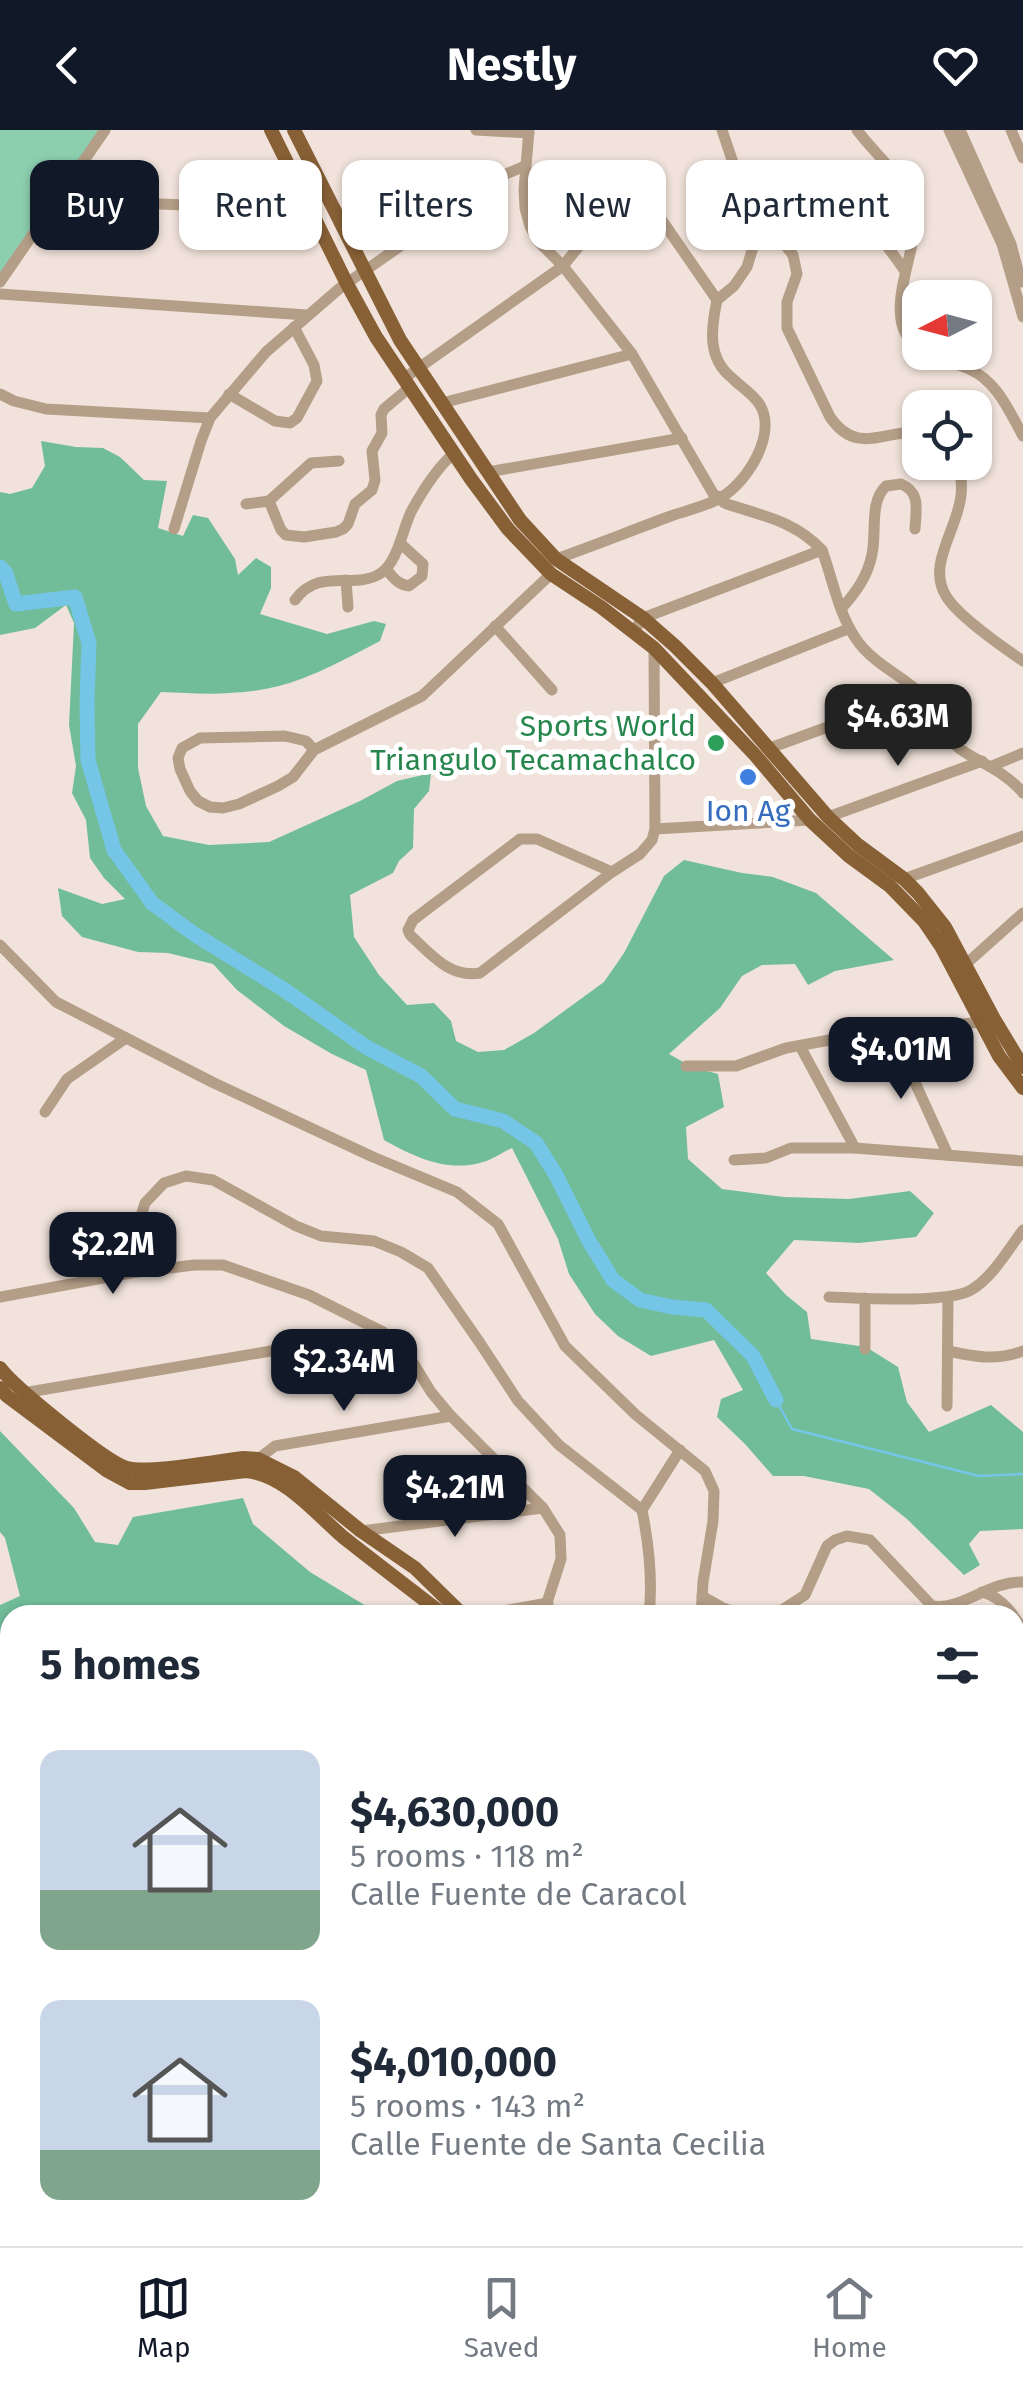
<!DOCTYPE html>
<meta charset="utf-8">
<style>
:root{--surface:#fff;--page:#f6f6f7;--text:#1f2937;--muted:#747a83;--line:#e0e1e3;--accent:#111827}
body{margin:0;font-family:"Fira Sans",sans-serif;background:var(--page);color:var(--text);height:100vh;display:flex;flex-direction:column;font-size:38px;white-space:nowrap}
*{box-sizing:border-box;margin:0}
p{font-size:32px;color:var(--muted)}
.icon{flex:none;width:55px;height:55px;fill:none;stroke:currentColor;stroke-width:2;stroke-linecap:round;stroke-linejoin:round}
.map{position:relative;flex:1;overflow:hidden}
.drawer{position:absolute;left:0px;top:1475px;width:1025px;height:642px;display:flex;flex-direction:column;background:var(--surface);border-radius:30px 30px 0 0;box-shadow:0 2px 8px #0004}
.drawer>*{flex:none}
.hud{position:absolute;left:30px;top:30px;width:965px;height:90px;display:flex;gap:20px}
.needle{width:65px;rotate:264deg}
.fabs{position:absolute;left:902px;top:150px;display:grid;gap:20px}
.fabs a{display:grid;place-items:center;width:90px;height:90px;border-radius:20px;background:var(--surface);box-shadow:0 2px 8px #0004;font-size:50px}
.price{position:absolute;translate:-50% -85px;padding:0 22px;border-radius:20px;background:var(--accent);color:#fff;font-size:32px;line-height:65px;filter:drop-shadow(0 2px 5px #0008)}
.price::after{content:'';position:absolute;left:50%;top:60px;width:30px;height:22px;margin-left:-15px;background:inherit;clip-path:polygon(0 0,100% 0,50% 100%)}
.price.active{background:#222;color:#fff}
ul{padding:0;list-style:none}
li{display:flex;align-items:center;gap:30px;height:250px;padding:0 40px}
li span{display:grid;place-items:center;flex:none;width:280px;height:200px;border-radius:20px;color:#555}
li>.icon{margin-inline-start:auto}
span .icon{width:120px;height:120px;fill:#fffc;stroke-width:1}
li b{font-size:42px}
h2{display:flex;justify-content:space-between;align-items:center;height:120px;padding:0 40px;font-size:42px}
.pill{padding:0 35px;border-radius:20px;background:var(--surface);box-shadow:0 2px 8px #0004;font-size:35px;line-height:90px}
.pill.active{background:var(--accent);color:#fff}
header{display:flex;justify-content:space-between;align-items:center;height:130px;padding:0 40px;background:var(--accent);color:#fff;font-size:45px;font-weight:700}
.menu{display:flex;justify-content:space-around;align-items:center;height:140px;border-top:2px solid var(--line);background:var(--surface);font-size:28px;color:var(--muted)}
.menu a{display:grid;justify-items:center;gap:5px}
.menu .active{color:var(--accent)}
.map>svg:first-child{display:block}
.green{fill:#8ccfaf}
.forest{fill:#71bd9a}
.water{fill:#75c5e7}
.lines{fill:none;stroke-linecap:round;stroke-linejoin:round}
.stream{stroke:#75c5e7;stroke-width:2.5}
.river{stroke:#75c5e7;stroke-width:15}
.minor{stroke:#b49e87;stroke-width:11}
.major{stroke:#886036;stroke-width:14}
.leisure-dot{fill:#2e9e5b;stroke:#fff;stroke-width:4}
.shop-dot{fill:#3f7fe0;stroke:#fff;stroke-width:4}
.labels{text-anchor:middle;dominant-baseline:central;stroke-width:10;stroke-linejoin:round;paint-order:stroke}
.leisure-label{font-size:30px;fill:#27864d;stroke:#fff;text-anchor:end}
.shop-label{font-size:30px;fill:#366cbe;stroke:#fff}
</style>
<header><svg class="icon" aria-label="back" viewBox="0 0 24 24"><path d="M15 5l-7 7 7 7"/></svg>Nestly<svg class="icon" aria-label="heart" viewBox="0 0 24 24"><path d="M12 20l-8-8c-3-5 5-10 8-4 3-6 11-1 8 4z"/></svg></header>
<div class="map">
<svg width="1023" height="2116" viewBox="0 0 1023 2116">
<rect width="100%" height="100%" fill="#f1e3db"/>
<polygon class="green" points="0,0 104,0 0,150"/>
<g class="forest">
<path d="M41,311L76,317L103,318L120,327L144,350L167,351L158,398L183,406L193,385L208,388L235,429L238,445L256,428L271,437V458L260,484L327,504L374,491L386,494L380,511C347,528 314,547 279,556C240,566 201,564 161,562L138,594V638L146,676L163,706L209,715L269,712L360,671L397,651L431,643L429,661L414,679L413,718L399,731L393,743L350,765L354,807L379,845L407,875L434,873L451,891L456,911L478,922L504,920L534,903L604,852L624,823L664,746L684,730L742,743L773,747L816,763L894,830L835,841L808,855L795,834L762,835L742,846L720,878L669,924L692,937L718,944L724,977L686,997L688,1029L722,1059L784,1067L849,1069L910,1061L934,1083L916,1107L859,1113L794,1110L766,1143L786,1165L807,1182L811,1209L866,1217L898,1237L907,1272L929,1302L991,1275L1023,1302V1399L980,1401L969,1414L980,1435L964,1445L907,1389L869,1359L804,1346H773L745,1314L717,1287L721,1269L743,1260L714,1210L651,1226L618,1206L595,1184L569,1144L558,1109L512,1018C503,1022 493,1029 483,1032C448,1043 414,1027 384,1010L366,940L332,924L284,896L237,860L213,834L168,823L138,822L82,807L62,786L58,758L102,774L125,769L104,748L90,728L86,690L72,663L76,636L69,595L74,493L66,475L35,498L0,505V362L10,364L32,358L45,336Z"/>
<polygon points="0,1301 74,1378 95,1412 118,1415 133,1387 243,1368 253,1394 310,1442 381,1485 10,1485 10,1612 0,1607 0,1475 20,1466 5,1408 0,1402"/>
</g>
<polygon class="water" points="0,1855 10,1858 10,2108 144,2108 135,2116 0,2116"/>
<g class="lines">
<polyline class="stream" points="776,1270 792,1299 979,1346 1023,1344"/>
<polyline class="river" points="0,437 5,442 16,474 75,467 89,513 87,572 88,630 114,720 152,773 194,804 283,859 366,917 421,946 455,979 503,991 536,1013 556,1045 589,1111 613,1150 640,1170 672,1177 706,1180 753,1226 776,1270"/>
<g class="minor">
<polyline points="476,0 529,3"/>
<path d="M529,0L524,60L525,78L530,96L537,110L563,136L632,224L714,365L722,367L723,372L727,374C763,386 795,391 822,420C834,453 840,493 864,519C882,539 907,548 925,568C938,583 943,607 960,619C982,634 1006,642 1023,663"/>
<path d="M857,0C873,22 905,49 913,73C926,116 873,187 920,220"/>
<polyline points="949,0 1002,114 1023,187"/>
<polyline points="960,0 1011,114 1021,152"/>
<polyline points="1011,0 1023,28"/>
<path d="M742,60C829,50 857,72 905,141"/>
<polyline points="57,70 310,80"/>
<path d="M757,104L770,105L781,110L793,125L797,144L787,172V198L830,287C857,326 883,300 920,302"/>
<polyline points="0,152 105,0"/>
<polyline points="0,164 307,185"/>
<polyline points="717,170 734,156 747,137 757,104 722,0"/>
<path d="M925,222C939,230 955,233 969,239C997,251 1009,281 1023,306"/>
<path d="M403,249L563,136L605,84C624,72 644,72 661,89L717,170C711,199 707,228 732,248C741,257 753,264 760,275C777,304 748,351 722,367C708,376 687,380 671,386C633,400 595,415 556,429"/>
<polyline points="0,264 14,271 46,279 210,288"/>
<polyline points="229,264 275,291 290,293 297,288 317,251 314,235 294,197"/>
<polyline points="442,273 632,224"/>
<polyline points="339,331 311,333 269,371 281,400 286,405 304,407 336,402 343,399 348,394 355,374 372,360 375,350 372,321 382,303 381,285 384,279 409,258"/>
<path d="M956,332C979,382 921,425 946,466C957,485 1004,518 1023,531"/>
<polyline points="488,342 682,308"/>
<polyline points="246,374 269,371"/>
<polyline points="174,399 201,311 210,288 266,222 340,158 501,46 525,36"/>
<path d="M386,439C393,447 398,455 409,456L422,446L423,434L400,413"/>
<polyline points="346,450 348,477"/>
<path d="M295,470C320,436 354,461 381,443C398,432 403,397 412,380C423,360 437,338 454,323"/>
<path d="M842,478C856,462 868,446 872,424C877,402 869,372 886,356L901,354C921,362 916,380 915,399"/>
<polyline points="495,496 552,560"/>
<polyline points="634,501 643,488 822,420"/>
<polyline points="712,553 848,499"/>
<polyline points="770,618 921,563"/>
<polyline points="314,620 306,611 285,606 200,608 182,618 178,628 180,639 190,661 198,671 210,677 223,678 239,674 278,656 293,647 314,620 422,566 551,444"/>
<polyline points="992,636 1023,623"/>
<polyline points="828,687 982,631"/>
<polyline points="655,699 810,690"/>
<path d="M612,742L537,709H520L413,790L408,800L410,805C431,824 449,848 480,843L612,742L640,724L652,710L655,699L654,518"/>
<polyline points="904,749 1023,706"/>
<polyline points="0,815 56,872 212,952 373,1027 457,1062 498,1094 565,1216 636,1285 705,1341 714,1361 713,1391 703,1452 701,1485"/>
<polyline points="966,834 1023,783"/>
<polyline points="892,902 948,1025"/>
<polyline points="800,916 855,1018"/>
<polyline points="686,936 736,936 786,918 835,909 980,892"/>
<polyline points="45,982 67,949 126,908"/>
<polyline points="734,1030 766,1028 791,1018 855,1018 1023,1031"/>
<polyline points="130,1143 136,1103 145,1073 164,1053 186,1046 213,1050 296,1096 321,1106 374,1111 401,1122 428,1138 480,1213 518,1271 559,1315 642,1380"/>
<polyline points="0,1167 130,1143 194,1135 223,1135 309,1165 383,1202 409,1226 431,1262 451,1286 543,1378 560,1405 561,1429 543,1485"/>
<path d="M829,1167C859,1168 947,1174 971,1160C992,1148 1008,1120 1023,1100"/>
<polyline points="865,1168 865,1219"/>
<path d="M948,1221C976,1227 996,1231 1023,1221"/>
<polyline points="23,1263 383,1202"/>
<polyline points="947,1276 948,1168"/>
<polyline points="258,1329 275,1316 451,1286"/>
<path d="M642,1380C649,1415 653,1449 649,1485"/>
<polyline points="642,1380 680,1320"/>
<polyline points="361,1401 543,1378"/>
<path d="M982,1462C994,1465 1005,1474 1013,1485"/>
<polyline points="702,1466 723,1478 743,1485"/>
<polyline points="481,1485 548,1473"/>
<path d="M774,1485L805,1465L827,1416L835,1410L847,1406L870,1410L932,1476C961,1481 989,1451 1023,1452"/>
<polyline points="1015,1488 1023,1500"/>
<polyline points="1015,1606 1023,1606"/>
<polyline points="1015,1941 1023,1947"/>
<polyline points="935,2108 940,2116"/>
<polyline points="536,2113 537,2116"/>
<polyline points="827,2116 839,2108"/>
</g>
<g class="major">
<polyline points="271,0 347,154 376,207 471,349 508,399 551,444 601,477 654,518 756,626 810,690 849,726 890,756 924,791 941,816 999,926 1023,958"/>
<polyline points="294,0 400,210 520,390 556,429 643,488 675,516 712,553 828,687 858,715 904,749 918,763 945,797 994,889 1023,937"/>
<path d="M0,1238C14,1257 107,1333 127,1338C149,1344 217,1331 243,1328L258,1329L294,1347L361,1401L415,1438L463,1485"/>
<path d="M0,1258L7,1266L106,1340L130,1353H145L246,1341C285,1345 315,1383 343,1407C376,1433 410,1459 444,1485"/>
<polyline points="770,2108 777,2116"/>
<polyline points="791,2108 799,2116"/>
</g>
</g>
<circle class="leisure-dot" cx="716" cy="613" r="10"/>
<circle class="shop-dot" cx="748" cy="647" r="10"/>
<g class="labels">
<g class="leisure-label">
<text x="696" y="596">Sports World<tspan x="696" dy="34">Triangulo Tecamachalco</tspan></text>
</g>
<g class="shop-label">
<text x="748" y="681">Ion Ag</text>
</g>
</g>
</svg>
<div class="fabs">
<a><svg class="needle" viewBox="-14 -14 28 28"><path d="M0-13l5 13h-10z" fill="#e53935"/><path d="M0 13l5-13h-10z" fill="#747a83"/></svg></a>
<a><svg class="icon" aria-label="locate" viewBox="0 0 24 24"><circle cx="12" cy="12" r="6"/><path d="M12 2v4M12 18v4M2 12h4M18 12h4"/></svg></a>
</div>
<b class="price active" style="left:898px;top:639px">$4.63M</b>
<b class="price" style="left:901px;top:972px">$4.01M</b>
<b class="price" style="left:113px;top:1167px">$2.2M</b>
<b class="price" style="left:344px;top:1284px">$2.34M</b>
<b class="price" style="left:455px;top:1410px">$4.21M</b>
<div class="hud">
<a class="pill active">Buy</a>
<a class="pill">Rent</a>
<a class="pill">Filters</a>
<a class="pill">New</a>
<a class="pill">Apartment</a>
</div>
<section class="drawer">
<h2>5 homes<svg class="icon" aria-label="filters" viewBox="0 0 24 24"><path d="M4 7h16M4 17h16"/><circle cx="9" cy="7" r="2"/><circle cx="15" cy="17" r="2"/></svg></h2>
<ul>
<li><span style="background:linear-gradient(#c9d6e8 70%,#7fa58c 0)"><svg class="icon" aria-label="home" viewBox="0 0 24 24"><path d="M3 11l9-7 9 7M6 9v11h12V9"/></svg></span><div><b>$4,630,000</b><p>5 rooms · 118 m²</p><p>Calle Fuente de Caracol</p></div></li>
<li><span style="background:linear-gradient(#c9d6e8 75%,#7fa58c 0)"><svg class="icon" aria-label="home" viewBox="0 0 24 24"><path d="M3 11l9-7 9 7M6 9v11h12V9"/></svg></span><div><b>$4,010,000</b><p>5 rooms · 143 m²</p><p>Calle Fuente de Santa Cecilia</p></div></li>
</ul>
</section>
</div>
<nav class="menu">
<a class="active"><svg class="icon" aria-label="map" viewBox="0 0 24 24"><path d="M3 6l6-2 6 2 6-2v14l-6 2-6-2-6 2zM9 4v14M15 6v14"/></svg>Map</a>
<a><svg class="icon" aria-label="saved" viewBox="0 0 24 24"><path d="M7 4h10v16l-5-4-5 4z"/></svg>Saved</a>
<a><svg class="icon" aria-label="home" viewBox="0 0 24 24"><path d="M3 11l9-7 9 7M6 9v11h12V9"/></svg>Home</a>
</nav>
